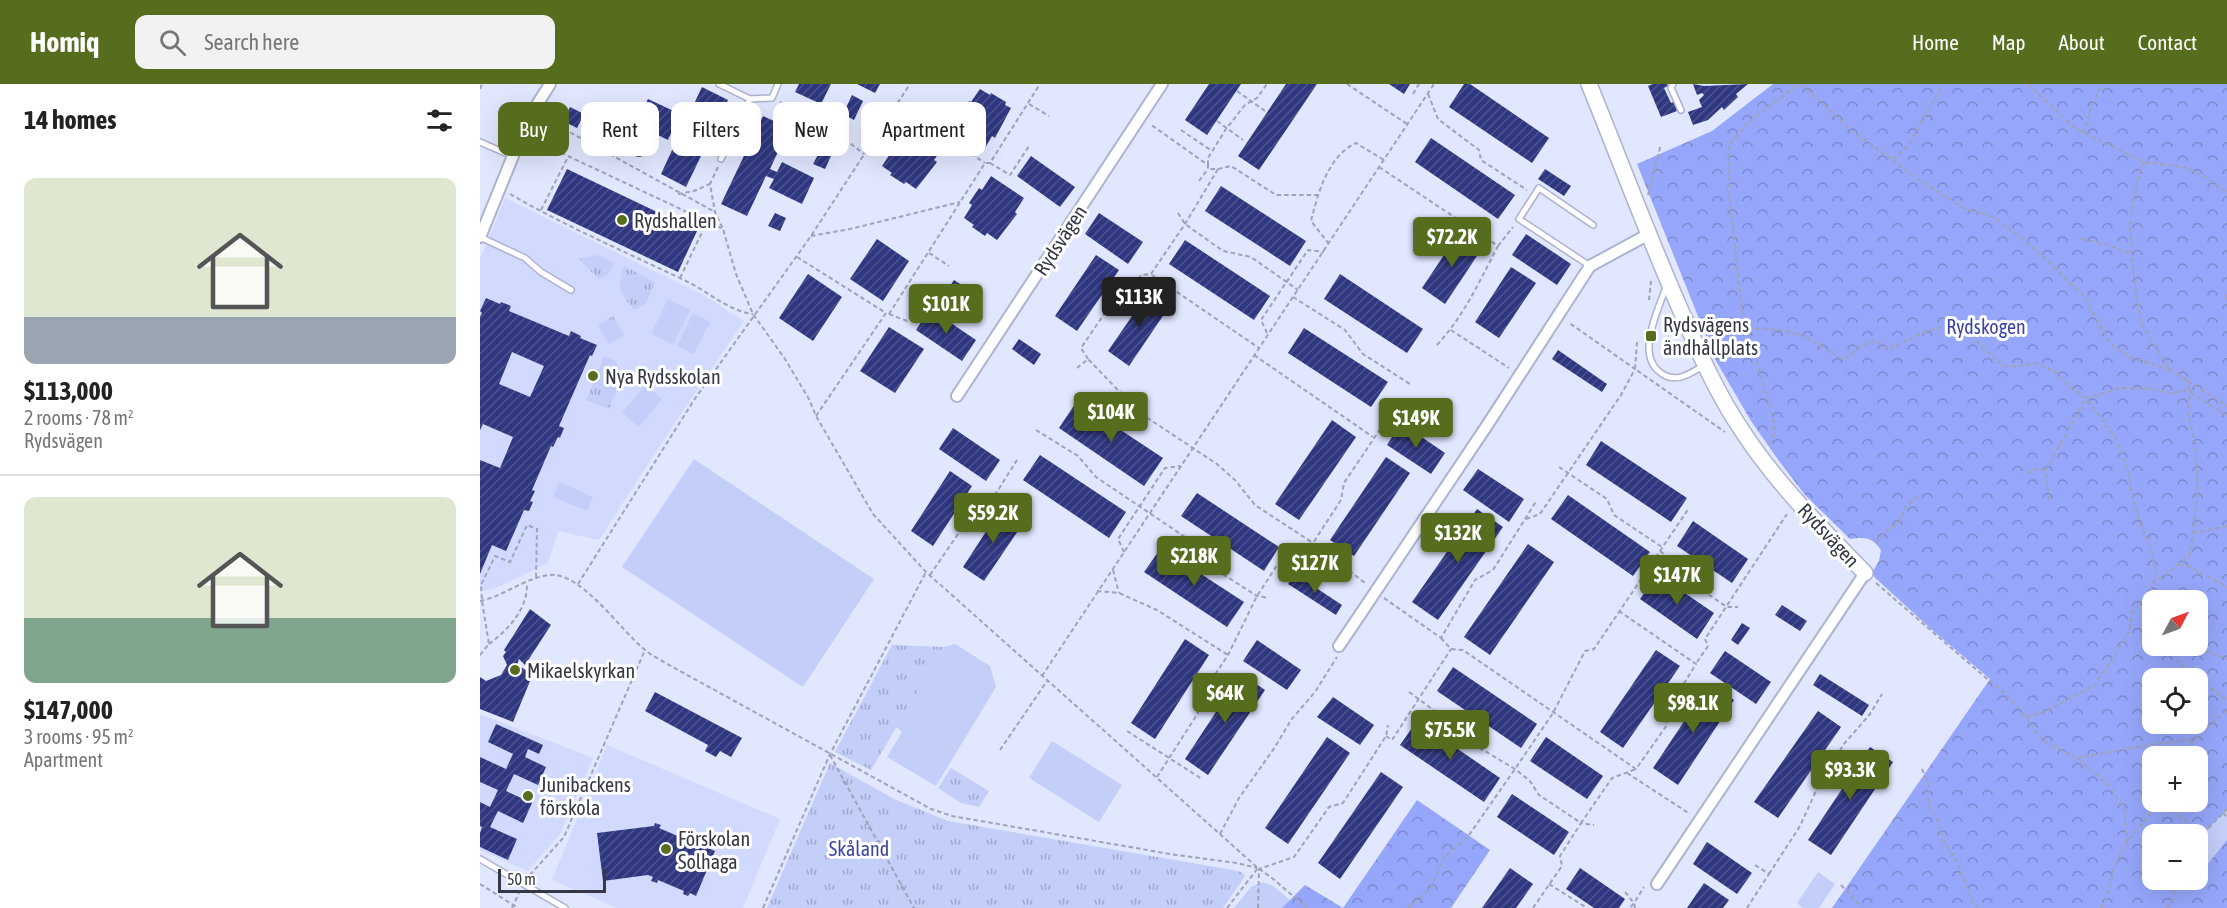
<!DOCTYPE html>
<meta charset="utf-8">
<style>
:root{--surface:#fff;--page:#f2f2f2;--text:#222;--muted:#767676;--line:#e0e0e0;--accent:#576d1e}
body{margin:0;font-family:"Asap Condensed",sans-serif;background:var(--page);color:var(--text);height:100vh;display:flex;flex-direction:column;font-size:22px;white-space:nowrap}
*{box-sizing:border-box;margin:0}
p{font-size:20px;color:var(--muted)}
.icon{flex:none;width:33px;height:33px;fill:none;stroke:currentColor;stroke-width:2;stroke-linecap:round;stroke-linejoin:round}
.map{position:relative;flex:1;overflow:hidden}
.panel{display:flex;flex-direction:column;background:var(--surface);width:480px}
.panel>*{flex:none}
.guide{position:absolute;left:18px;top:18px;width:570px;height:54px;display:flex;gap:12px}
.needle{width:39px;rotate:49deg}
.buttons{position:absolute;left:1662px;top:506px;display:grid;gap:12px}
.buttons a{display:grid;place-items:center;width:66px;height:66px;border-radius:12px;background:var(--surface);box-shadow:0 6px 24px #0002;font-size:30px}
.scale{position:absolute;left:18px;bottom:15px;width:108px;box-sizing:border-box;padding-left:6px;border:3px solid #363945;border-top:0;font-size:16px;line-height:21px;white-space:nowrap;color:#363945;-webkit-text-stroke:4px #fff;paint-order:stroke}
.price{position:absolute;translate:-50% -51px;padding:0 14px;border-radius:6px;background:var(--accent);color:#fff;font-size:20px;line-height:39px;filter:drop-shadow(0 2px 3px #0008)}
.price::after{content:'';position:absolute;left:50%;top:36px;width:18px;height:14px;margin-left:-9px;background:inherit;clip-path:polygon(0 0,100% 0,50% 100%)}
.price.selected{background:#222;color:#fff}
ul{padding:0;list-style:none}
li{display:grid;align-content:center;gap:12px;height:318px;padding:0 24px}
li+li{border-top:2px solid var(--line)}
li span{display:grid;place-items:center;height:186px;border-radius:12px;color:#555}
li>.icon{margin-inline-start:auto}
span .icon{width:108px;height:108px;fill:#fffc;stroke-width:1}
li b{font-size:26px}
h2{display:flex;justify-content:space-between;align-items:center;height:72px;padding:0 24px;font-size:26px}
.chip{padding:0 21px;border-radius:12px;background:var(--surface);box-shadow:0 6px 24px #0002;font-size:21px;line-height:54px}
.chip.selected{background:var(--accent);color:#fff}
header{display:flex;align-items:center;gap:36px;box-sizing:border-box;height:84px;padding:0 30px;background:var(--accent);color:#fff}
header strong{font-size:28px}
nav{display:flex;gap:33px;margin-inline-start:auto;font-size:21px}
.search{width:420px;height:54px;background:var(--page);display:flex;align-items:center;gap:15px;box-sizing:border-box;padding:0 21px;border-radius:12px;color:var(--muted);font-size:22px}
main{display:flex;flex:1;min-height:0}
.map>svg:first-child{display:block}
.built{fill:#d1dafe}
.grass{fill:#c3cef9}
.forest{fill:url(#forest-crowns);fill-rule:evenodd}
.park{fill:url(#park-tufts)}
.building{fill:url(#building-hatch);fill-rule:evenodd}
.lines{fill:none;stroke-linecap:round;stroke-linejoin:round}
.lane-casing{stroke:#acb3cf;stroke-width:8}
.street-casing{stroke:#acb3cf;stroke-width:14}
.secondary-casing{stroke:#acb3cf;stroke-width:18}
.path{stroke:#9ea3b6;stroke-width:2;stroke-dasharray:4.5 3;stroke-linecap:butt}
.lane{stroke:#fff;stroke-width:5}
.street{stroke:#fff;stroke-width:10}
.secondary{stroke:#fff;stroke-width:15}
.poi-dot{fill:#576d1e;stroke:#fff;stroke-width:2}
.labels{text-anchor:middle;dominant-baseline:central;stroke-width:6;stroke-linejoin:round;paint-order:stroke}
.poi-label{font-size:20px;fill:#363945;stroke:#fff;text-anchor:start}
.street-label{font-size:20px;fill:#363945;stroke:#fff}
.park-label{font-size:20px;fill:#3c45a5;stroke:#fff}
</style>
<header>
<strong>Homiq</strong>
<div class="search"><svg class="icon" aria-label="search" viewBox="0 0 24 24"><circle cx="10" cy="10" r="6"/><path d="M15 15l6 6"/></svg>Search here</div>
<nav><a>Home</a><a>Map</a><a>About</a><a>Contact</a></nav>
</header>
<main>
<section class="panel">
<h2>14 homes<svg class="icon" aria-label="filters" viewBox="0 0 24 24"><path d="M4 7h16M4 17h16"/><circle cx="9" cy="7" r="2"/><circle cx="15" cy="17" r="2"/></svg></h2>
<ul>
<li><span style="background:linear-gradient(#dfe7d0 75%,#9aa5b1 0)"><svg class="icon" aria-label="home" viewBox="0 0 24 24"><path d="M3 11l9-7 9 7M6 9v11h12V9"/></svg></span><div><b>$113,000</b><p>2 rooms · 78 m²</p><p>Rydsvägen</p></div></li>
<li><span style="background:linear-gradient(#dfe7d0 65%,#7fa58c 0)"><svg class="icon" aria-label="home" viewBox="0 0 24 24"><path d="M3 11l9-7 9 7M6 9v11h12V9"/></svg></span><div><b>$147,000</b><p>3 rooms · 95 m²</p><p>Apartment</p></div></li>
</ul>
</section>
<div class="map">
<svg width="1747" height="824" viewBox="0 0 1747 824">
<defs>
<pattern id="forest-crowns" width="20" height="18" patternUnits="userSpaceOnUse" patternTransform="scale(1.5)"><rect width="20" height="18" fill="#96a7fb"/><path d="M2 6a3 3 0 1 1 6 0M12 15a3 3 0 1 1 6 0" fill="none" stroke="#7b89cd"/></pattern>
<pattern id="park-tufts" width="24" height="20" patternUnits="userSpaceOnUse" patternTransform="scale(1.5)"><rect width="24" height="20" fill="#c3cef9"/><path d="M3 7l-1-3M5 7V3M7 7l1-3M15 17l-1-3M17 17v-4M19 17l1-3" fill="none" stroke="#9fa8cb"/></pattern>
<pattern id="building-hatch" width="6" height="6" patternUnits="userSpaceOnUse" patternTransform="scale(1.5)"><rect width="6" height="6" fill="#2f3780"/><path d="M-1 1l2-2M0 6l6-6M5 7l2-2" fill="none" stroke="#4d538e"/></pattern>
</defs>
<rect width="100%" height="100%" fill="#e1e7ff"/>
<g class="built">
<polygon points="25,114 225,212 264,237 190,346 119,456 78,447 68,479 14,505 0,507 0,175"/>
<polygon points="0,630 113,674 80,750 48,787 0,766"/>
<polygon points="127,661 300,735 263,824 137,824 72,796"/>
</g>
<g class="grass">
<polygon points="188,215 210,226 193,261 171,250"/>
<polygon points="213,229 230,238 214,270 197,262"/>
<polygon points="165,301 182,315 159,343 142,329"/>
<polygon points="214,375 394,495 323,603 142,483"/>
<polygon points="79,398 113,413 107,427 73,413"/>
<polygon points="475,560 510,582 516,603 456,702 407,673 422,648 415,642 464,563"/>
<polygon points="572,657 642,701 619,738 549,694"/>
<polygon points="1747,725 1747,756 1718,792 1718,755"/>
<polygon points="1338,788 1355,800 1339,824 1323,824 1317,819"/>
<polygon points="782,798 793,802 810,816 802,824 754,824 771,803"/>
</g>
<g class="forest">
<path d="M1293,0H1747V725L1718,755V750H1672V795H1703L1712,799L1718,795V792L1747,756V824H1352L1510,595L1451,545L1391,490L1399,477L1401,466C1392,453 1385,453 1370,455L1325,411L1299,377L1271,337L1236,277L1157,80L1232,47ZM1672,516H1718V561H1672ZM1672,594H1718V639H1672ZM1672,672H1718V717H1672Z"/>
<polygon points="937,716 1010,766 971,824 863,824"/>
<polygon points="825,801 863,824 802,824"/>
</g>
<g class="park">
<path d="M118,171L134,179C130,187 128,194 118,194L99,175Z"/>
<path d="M144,182L175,198L166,220L155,226C139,209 137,204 144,182Z"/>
<polygon points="133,232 144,251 129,260 118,241"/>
<polygon points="124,272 135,277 143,291 129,325 106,316"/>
<polygon points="412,561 464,563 391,686 355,668"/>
<polygon points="350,679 414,715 468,737 753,786 761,788 765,792 743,824 287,824"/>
<polygon points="471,684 509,707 499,723 481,719 458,704"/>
</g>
<g class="building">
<polygon points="319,0 351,0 341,20 315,8"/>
<polygon points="377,0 400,0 395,9"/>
<polygon points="729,0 761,0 727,51 705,36"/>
<polygon points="806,0 837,0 779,86 758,72"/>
<polygon points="909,0 930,0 924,10"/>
<polygon points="984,0 990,0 1069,54 1052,79 969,23"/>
<polygon points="1173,0 1187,0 1188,2 1184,4 1191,19 1194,18 1197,27 1181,33 1168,2"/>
<polygon points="1213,0 1224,2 1268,0 1256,10 1258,13 1244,26 1242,23 1228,36 1213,41 1208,28 1222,23 1219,16 1224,11 1222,9 1217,11"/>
<polygon points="222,3 248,16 206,103 181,90 199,51 192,47 188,56 155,40 168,15 200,30 196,40 203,43"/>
<polygon points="500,5 510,11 511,9 526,18 525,21 531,24 515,54 512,52 504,66 474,46 482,32 480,31 489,17 491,18"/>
<polygon points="372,11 383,17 374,36 363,30"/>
<polygon points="90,23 104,30 97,44 83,37"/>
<polygon points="283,32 309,44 290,85 297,88 302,78 334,94 322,120 289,104 294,95 286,92 267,132 241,120"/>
<polygon points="430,40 464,62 454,76 457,78 436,105 426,98 424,100 410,91 412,89 402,82 412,67 409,66"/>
<polygon points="140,44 153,50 143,72 130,65"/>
<polygon points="951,54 1035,111 1018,135 935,78"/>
<circle cx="159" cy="66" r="7"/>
<polygon points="340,67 351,72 345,85 333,80"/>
<polygon points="551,72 595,103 580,123 537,92"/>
<polygon points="87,85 217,147 198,188 67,126"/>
<polygon points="1065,85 1091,102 1084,112 1058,95"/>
<polygon points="511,92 544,114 535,128 537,130 517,156 507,149 505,152 492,143 494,141 484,134 492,121 489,119 499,104 502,106"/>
<polygon points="741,102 826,157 810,182 725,127"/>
<polygon points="295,129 306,134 300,147 288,142"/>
<polygon points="619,129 663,158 648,180 605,150"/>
<polygon points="980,147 1003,163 965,220 942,204"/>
<polygon points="1046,150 1091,180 1077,201 1032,171"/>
<polygon points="397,155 429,177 403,217 370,195"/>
<polygon points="705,156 790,212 774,236 689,180"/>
<polygon points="616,171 639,186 597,247 575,232"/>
<polygon points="1031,183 1056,199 1019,254 995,238"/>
<polygon points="328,190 362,213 333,257 299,234"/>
<polygon points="860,190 943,245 927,269 844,215"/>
<polygon points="474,196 497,211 491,221 468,205"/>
<polygon points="670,206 691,220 649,282 628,267"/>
<path d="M6,214L20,220L21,218L31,222L29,227L89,252L91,247L101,252L100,254L117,261L112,272L110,271L79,342L84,344L80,354L78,353L73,363L71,362L52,406L55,407L50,417L53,418L49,427L44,426L26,467L12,461L0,490V376L20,384L33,353L3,340L0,346V233L2,229L0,227ZM32,268L64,282L50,313L19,300Z"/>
<polygon points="450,225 496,256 482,277 436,246"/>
<polygon points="409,243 444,265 415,309 380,287"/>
<polygon points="824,244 908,298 891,323 808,269"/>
<polygon points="539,255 561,270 554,281 532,265"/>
<polygon points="1078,266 1127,300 1122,308 1072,275"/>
<polygon points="597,317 683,374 664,402 579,344"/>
<polygon points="852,336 876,353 819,436 795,420"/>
<polygon points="921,339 965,369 951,390 907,361"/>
<polygon points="473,344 520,376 506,397 459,365"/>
<polygon points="1121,357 1207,414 1191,438 1106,381"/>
<polygon points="560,371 646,428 629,454 543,396"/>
<polygon points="906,373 930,389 874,472 850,456"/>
<polygon points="998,385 1044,415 1029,438 983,406"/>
<polygon points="470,387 492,402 453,462 431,447"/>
<polygon points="717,409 799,463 784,487 701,432"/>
<polygon points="1088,411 1170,468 1153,492 1071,435"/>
<polygon points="522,423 544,438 504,497 483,483"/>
<polygon points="997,425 1023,443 958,536 932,518"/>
<polygon points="1213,437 1268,475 1252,499 1197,462"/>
<polygon points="1048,460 1074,478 1010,571 984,553"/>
<polygon points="681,464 764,518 747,543 664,488"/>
<polygon points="815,490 862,521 856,531 808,500"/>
<polygon points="1177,490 1234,529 1217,555 1160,515"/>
<polygon points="1302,521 1327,537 1320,547 1295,531"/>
<polygon points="50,525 71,541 45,581 39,575 37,581 53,590 33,638 0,625 0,593 6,597 21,591 27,581 23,572 26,568 24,566"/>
<polygon points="1262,539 1270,544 1258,561 1251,556"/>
<polygon points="705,555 729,571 675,655 651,639"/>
<polygon points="777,556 821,586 807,606 763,577"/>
<polygon points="1176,566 1200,582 1143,664 1120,648"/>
<polygon points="1245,567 1291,598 1276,620 1230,589"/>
<polygon points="973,583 1057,640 1041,664 957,607"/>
<polygon points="761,590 785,606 728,691 705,675"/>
<polygon points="1340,590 1389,621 1382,632 1333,601"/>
<polygon points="1229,600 1254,616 1198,701 1173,684"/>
<polygon points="175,608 262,654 251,673 240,667 236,673 225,667 228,661 165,627"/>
<polygon points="853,613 894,641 880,661 837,633"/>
<polygon points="1338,627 1361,643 1298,734 1274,718"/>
<polygon points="937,637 1020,694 1004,718 920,661"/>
<polygon points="16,640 63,661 59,670 48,665 45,673 66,683 58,701 34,690 26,707 52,719 43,739 18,727 10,743 37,755 28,776 0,763 0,749 2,743 0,742 0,718 10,723 18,706 0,698 0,673 26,685 33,670 8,658"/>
<polygon points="847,653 870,669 808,760 785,744"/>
<polygon points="1066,653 1123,692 1107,715 1050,677"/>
<polygon points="1390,663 1413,678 1351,771 1328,756"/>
<polygon points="901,688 923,703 860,795 838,779"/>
<polygon points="1032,710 1089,748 1074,771 1017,733"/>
<polygon points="175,739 181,741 179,744 207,756 209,753 214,755 213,758 235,767 216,812 210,809 208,812 203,810 204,807 178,796 177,799 171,797 173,793 168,791 123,797 117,749 174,742"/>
<polygon points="1227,758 1272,789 1257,810 1213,780"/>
<polygon points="1030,784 1053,800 1036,824 1002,824"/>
<polygon points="1100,784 1145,815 1139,824 1114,824 1086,805"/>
<polygon points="1224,799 1249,816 1243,824 1207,824"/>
</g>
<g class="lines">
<defs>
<g id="lane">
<polyline points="239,0 270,15"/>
<polyline points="1193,0 1191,4 1201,26"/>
<polyline points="0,58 32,72"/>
<polyline points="241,75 270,15 292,14 298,0"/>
<polyline points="0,153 45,174 61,188 91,206"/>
<polyline points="1110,182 1039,135 1059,104 1113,141"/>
<path d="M1186,203C1178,227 1155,271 1181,289C1196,300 1209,290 1223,282"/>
<polyline points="0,775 85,824"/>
</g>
<g id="street">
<polyline points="0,153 48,35 70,0"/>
<polyline points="477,312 682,0"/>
<polyline points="859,562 1008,340 1110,182 1169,150"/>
<polyline points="1177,800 1385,489"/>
</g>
<path id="secondary" d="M1109,0C1140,76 1168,152 1201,227C1219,268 1236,308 1261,345C1295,398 1341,444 1385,489"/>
</defs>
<use href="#lane" class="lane-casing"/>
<use href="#street" class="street-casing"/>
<use href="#secondary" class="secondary-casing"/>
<g class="path">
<polyline points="867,0 927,40"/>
<polyline points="1321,0 1373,48 1413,76 1429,60 1463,0"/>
<polyline points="1548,0 1596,45 1664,78 1704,83 1727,94 1747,109"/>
<polyline points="0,5 2,0"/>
<polyline points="757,7 785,27"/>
<polyline points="933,10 939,0"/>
<polyline points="948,10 958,35 999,66 1001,76 1047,106"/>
<polyline points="300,18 349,43 384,70"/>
<polyline points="416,20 505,79"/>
<polyline points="549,20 569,32"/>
<polyline points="64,34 235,128"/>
<polyline points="737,37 763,56"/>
<polyline points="701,46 732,67"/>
<polyline points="1603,49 1610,27 1622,0"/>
<polyline points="54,56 243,145 256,190 273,230 305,275 329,315 336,332 393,430 446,488 778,784 792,794 827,824"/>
<polyline points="1413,76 1432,91 1485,125 1509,131 1535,149 1557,167 1603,211 1630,259 1649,273 1689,285"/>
<polyline points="1664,78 1654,108 1650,146 1654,193 1661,239 1689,285 1747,322"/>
<polyline points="510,79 530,91 549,62"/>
<polyline points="728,81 728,74 746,45 765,21 777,14 787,0"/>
<polyline points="238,83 230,100 235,128 243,145"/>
<path d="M899,83L1018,162C999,198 983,234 955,263"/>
<polyline points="738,85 751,82 796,111 838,111"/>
<polyline points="719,97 728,85"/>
<path d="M30,110C87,143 148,169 208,198C230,209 249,227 273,230"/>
<polyline points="198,110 214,107 230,100"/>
<polyline points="1168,111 1181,60"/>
<polyline points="61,126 88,73"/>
<polyline points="698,129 705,140 743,167 771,173 818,206"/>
<polyline points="331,152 370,145 480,118"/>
<polyline points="1602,155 1625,160 1652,170"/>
<path d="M849,160L831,137C838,109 848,72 876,59L904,76"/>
<polyline points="1018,162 1033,143"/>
<polyline points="449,169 469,182"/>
<polyline points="317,173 406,229"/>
<polyline points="672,191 779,264"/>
<polyline points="200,194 227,138"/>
<polyline points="1747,211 1747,216"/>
<polyline points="813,213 865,246 883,270 930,300"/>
<polyline points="1169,216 1171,197"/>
<polyline points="409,230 427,237 447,214"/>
<path d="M1268,245C1315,244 1325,251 1363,276L1378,264L1395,256L1408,265L1447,247L1474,240L1490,251L1523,282H1539L1557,279L1577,289L1588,301L1606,314L1636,355L1649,389L1652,411L1661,442L1671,464L1676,493L1668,509L1652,529L1648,551L1615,601L1566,627L1546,633"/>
<polyline points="971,246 1029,284"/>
<polyline points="787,249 781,236 828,166 844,168"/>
<polyline points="1157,258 1155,285 1245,348"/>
<polyline points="774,271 893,353"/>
<polyline points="608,275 601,264 635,214 650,208 661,191 671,190 705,140 738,85 728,85 728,81 670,40"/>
<polyline points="597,284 608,275 660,329 737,380 755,396 775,421 833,459 885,499"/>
<polyline points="1705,294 1711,309 1747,332"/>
<polyline points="336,332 406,229 409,230 505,79 510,79 560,0"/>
<polyline points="556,346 598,372 616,393 705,453 699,462 777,512 789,514"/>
<polyline points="1289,360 1293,354 1295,341 1261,221 1249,107 1249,61 1267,40 1318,0"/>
<polyline points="1079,383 1127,415 1134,431 1182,463"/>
<polyline points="1547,389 1555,385 1566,386"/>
<polyline points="1569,416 1566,386 1606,314 1641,304 1663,304 1691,309 1710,306 1708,331 1715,359 1718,409 1710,470 1696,483 1675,498"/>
<polyline points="1046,435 1060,430 1141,311 1155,285 1088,238"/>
<polyline points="1713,449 1747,442"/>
<polyline points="1396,459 1406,447 1419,438 1426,422 1442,410"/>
<polyline points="1180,467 1195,479 1199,491 1247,523 1258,523"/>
<polyline points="644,468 638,455 685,384 700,382"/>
<polyline points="1699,480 1710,483 1747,503"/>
<polyline points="633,486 639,509"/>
<polyline points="450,491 493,428 508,422 537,376"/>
<polyline points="1396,499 1527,612 1538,623 1563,657 1597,674 1629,702 1644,724 1647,759"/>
<polyline points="98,500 214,316 331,152 430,0"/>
<polyline points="617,507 639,509 677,526 748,571"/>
<polyline points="904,514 961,554 995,496 1013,486 1057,416"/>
<polyline points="1664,516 1667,529 1672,538"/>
<path d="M0,517C24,512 45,494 69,491C101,487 141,547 165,566C172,572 181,576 189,581L451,725L472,732L690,770L757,779L777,784"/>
<polyline points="961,554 971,565 983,566 1156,685 1187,641 1185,630 1216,580 1139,527"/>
<path d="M9,560C28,546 48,525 47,499"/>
<polyline points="1688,561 1728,568 1747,575"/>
<polyline points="1689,563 1703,583 1717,594"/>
<polyline points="0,571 9,560 2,517 1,501 15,472 30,478 47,441 57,445 56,494"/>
<polyline points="1217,578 1228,562 1225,555 1307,430"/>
<polyline points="562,592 954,0"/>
<polyline points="1718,595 1747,616"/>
<polyline points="929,608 959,630 986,656 1035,685 1050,697 1059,711 1101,739 1132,694 1156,685"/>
<polyline points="647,647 722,695"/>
<polyline points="906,652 912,656 971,565"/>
<polyline points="520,666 567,597"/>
<polyline points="350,671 434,824"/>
<polyline points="1701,672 1714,655 1747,626"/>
<polyline points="1597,674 1662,662 1714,655"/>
<polyline points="1442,685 1449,701 1448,721 1458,736 1463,756 1477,778 1493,819 1498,824"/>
<polyline points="1147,689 1210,730"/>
<polyline points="677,693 718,629 718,616 748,571 777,512 807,466 833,459 861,416 864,399 913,326"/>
<polyline points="1680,718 1724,749"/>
<polyline points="1743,729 1747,733"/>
<polyline points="740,750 759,714 795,663 811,636 835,608 857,573"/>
<polyline points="1718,755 1747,725"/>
<polyline points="1289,790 1320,742 1340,698 1364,660 1390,630 1402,610"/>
<polyline points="50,791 84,753 165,566"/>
<polyline points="0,800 38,824"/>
<polyline points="1069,800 1107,824"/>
<polyline points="1361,801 1382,824"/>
<polyline points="1145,808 1154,819 1150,824"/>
<polyline points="32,824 39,809"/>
<polyline points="283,824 350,670 446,488"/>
<polyline points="747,824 778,784"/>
<polyline points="778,824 779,785 814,773 849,723 863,719 906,652 908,641"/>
<polyline points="928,824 951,804 964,773 987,754 1035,685 1073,629 1105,567 1114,565 1209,424"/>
<polyline points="1053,824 1082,782 1080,772 1101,739 1114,741"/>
<polyline points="1155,824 1154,819 1164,803"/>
<polyline points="1267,824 1289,790 1275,781"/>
<path d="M1621,824C1630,810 1630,795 1636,779C1646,755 1665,737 1680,717"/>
<polyline points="1687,824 1694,812 1695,795"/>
</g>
<use href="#lane" class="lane"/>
<use href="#street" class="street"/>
<use href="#secondary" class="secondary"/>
</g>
<g class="poi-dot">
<circle cx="142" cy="136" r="6"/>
<rect x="1165" y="246" width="12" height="12" rx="3"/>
<circle cx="113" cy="292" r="6"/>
<circle cx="35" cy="586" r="6"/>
<circle cx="48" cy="712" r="6"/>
<circle cx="186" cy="765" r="6"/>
</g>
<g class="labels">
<g class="poi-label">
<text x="154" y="136">Rydshallen</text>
<text x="1183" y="240">Rydsvägens<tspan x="1183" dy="23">ändhållplats</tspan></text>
<text x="125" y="292">Nya Rydsskolan</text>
<text x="47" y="586">Mikaelskyrkan</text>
<text x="60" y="700">Junibackens<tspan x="60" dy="23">förskola</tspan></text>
<text x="198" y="754">Förskolan<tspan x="198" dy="23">Solhaga</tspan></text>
</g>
<g class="street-label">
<text transform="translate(580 156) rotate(-57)">Rydsvägen</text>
<text transform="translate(1349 451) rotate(47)">Rydsvägen</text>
</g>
<g class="park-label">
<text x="1506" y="242">Rydskogen</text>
<text x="379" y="764">Skåland</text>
</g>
</g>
</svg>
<div class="buttons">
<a><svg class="needle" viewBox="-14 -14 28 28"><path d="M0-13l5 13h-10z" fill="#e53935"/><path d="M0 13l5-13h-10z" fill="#767676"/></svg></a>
<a><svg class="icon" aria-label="locate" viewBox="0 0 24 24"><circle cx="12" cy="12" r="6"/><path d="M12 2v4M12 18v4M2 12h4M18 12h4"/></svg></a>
<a>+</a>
<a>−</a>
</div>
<div class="scale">50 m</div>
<b class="price" style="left:972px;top:184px">$72.2K</b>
<b class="price selected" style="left:659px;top:244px">$113K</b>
<b class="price" style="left:466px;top:251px">$101K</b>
<b class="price" style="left:631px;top:359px">$104K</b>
<b class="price" style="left:936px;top:365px">$149K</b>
<b class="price" style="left:513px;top:460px">$59.2K</b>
<b class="price" style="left:978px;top:480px">$132K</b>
<b class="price" style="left:714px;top:503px">$218K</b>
<b class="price" style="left:835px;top:510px">$127K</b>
<b class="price" style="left:1197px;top:522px">$147K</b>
<b class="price" style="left:745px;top:640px">$64K</b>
<b class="price" style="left:1213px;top:650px">$98.1K</b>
<b class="price" style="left:970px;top:677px">$75.5K</b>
<b class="price" style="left:1370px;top:717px">$93.3K</b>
<div class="guide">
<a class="chip selected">Buy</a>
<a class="chip">Rent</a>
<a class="chip">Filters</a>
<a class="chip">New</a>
<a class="chip">Apartment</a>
</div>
</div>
</main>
